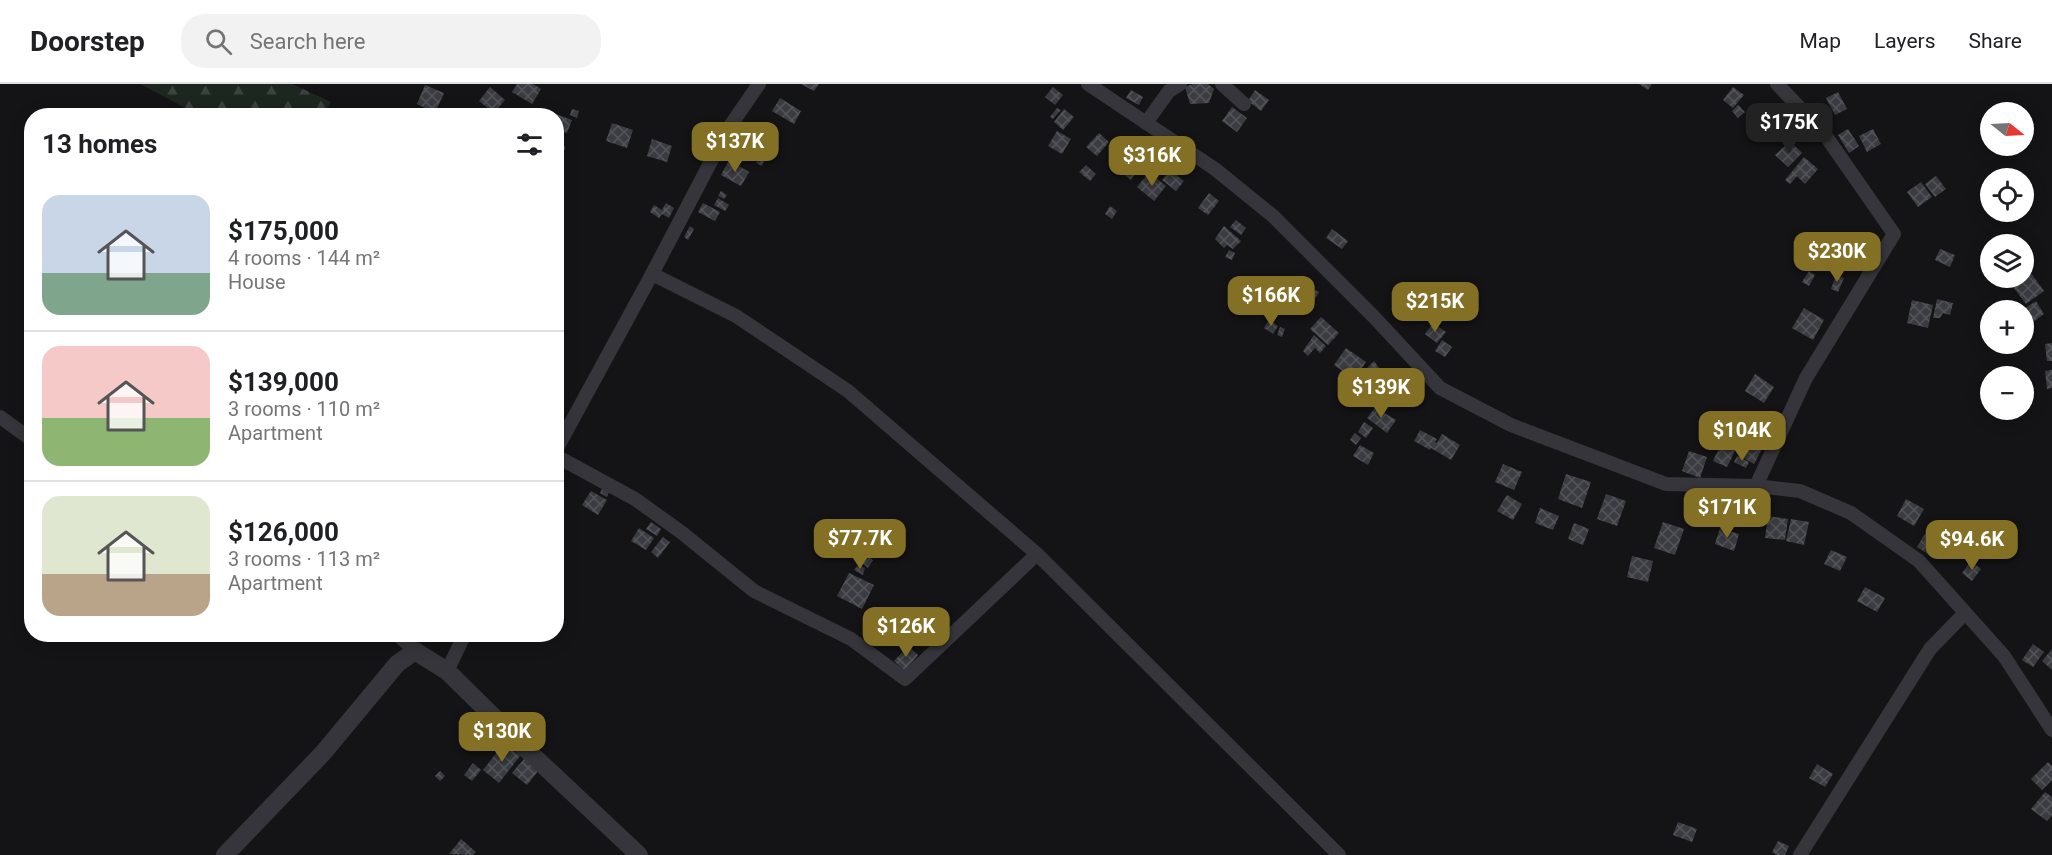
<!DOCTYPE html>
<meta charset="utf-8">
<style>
:root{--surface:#fff;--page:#f2f2f2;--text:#202124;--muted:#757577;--line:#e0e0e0;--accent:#847024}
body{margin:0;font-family:Roboto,sans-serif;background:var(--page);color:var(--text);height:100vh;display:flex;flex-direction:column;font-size:22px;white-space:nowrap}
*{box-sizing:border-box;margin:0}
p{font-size:20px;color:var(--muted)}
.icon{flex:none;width:33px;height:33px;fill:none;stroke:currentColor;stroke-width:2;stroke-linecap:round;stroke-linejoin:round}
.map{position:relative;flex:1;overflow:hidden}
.drawer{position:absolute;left:24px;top:24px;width:540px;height:534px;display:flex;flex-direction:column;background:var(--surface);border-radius:24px;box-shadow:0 3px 15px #0003}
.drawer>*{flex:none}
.needle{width:39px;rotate:108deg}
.fabs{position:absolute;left:1980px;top:18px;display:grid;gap:12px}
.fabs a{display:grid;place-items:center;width:54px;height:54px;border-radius:50%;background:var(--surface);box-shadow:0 3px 15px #0003;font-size:30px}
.price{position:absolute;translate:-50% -51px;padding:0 14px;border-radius:12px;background:var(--accent);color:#fff;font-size:20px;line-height:39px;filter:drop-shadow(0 2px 3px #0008)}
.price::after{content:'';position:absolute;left:50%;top:36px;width:18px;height:14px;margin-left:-9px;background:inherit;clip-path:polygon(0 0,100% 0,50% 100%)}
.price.current{background:#222;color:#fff}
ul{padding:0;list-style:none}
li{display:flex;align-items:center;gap:18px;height:150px;padding:0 18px}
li+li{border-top:2px solid var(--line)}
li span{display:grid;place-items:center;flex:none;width:168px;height:120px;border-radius:18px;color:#555}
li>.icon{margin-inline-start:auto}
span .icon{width:72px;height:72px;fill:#fffc;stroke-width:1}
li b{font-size:26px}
h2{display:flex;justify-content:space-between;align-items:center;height:72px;padding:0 18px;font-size:26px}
header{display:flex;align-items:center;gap:36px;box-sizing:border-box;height:84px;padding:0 30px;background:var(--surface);border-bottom:2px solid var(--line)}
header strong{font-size:28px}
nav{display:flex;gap:33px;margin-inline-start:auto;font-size:21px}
.search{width:420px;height:54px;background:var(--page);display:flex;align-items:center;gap:15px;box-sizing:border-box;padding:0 21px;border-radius:24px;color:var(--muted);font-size:22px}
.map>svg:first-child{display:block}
.forest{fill:url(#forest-firs)}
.building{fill:url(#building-cross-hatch)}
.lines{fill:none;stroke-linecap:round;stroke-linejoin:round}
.minor{stroke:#35353b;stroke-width:14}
.tertiary{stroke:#35353b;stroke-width:18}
</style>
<header>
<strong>Doorstep</strong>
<div class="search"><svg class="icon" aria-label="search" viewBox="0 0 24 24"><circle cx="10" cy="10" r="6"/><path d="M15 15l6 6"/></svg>Search here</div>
<nav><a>Map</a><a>Layers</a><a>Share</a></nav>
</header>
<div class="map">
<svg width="2052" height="771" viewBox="0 0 2052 771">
<defs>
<pattern id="forest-firs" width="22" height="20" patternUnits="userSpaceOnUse" patternTransform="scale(1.5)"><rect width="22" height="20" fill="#1e2620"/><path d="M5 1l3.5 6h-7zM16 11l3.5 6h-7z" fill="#3c433e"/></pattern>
<pattern id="building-cross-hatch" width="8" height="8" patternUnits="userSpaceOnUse" patternTransform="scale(1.5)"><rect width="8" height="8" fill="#3b3c41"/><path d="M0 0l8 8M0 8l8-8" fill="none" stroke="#54555a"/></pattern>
</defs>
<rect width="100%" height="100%" fill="#141416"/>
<polygon class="forest" points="140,0 292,0 331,18 324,31 199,31"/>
<g class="building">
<polygon points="517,0 533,0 541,5 532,20 512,8"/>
<polygon points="801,0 819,0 814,7"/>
<polygon points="1193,0 1208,0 1214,5 1209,19 1190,20 1185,3"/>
<polygon points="1639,0 1652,0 1648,6"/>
<polygon points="425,1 444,9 435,29 417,20"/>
<polygon points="490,3 505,16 494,29 479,17"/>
<polygon points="1053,3 1063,11 1055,21 1045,13"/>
<polygon points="1733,3 1744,11 1733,24 1723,16"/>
<polygon points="1131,6 1143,13 1139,21 1126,14"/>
<polygon points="1255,6 1269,16 1261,27 1248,17"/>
<polygon points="1838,8 1847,25 1835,31 1826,14"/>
<polygon points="780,14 801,27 794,40 772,27"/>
<polygon points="1738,21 1745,28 1738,34 1732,27"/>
<polygon points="1232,23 1247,34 1237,48 1222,37"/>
<polygon points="1057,24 1061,26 1053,35 1050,33"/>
<polygon points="1761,24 1776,39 1761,54 1746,39"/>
<polygon points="572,25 579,27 577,34 570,31"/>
<polygon points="1064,25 1074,33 1063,46 1054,38"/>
<polygon points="556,30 572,36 567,49 556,45"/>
<polygon points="1785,36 1793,44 1781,57 1773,49"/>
<polygon points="612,39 633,46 627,64 606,57"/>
<polygon points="1848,45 1859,62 1849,69 1838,51"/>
<polygon points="1873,45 1881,60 1867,68 1859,52"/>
<polygon points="766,47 773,50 768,57 762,53"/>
<polygon points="1057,47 1071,55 1062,70 1048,62"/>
<polygon points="1099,49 1109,58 1097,72 1086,63"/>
<polygon points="652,55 672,62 667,78 647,72"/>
<polygon points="1790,57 1802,69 1788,83 1775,71"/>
<polygon points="556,59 566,63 559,77 556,76"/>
<polygon points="1115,60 1120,64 1116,70 1110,66"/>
<polygon points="1127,66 1144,78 1131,96 1114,83"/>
<polygon points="1804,73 1818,85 1805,100 1797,92 1790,100 1785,96"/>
<polygon points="759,74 764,77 762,82 756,79"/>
<polygon points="729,76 749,88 741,102 721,91"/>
<polygon points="1086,81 1096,90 1090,97 1079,88"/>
<polygon points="1170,86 1184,97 1176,107 1162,96"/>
<polygon points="1149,88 1166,102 1154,117 1137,103"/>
<polygon points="1936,92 1946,105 1935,113 1925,100"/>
<polygon points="1921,98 1932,113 1918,123 1907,108"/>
<polygon points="721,107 727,111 724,115 718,112"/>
<polygon points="1209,109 1219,117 1208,131 1198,124"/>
<polygon points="718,114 729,121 725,127 714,121"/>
<polygon points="666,119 674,124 669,134 662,130 659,134 650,128 654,121 662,126"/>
<polygon points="703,119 720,128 715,137 698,128"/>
<polygon points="1110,122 1117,127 1112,135 1105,130"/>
<polygon points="1236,136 1246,144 1241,151 1230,143"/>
<polygon points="690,142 694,145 688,156 684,153"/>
<polygon points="1224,142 1241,157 1233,165 1227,161 1224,164 1215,155"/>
<polygon points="1332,145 1348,157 1342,165 1326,154"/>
<polygon points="1835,159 1853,167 1845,186 1827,178"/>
<polygon points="1940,165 1955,171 1950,183 1935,176"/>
<polygon points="1229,166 1235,169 1232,176 1225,173"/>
<polygon points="1809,187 1815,191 1809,202 1802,198"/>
<polygon points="2031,189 2044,207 2026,220 2013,203"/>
<polygon points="1836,191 1844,194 1838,208 1831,205"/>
<polygon points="1284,202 1299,214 1289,225 1275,214"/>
<polygon points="1310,203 1319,208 1309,226 1300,221"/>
<polygon points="1937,215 1953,219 1950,231 1943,229 1940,234 1933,234"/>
<polygon points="1912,216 1933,221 1928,244 1907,239"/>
<polygon points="2036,217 2044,230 2033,238 2024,225"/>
<polygon points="1804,224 1824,236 1813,256 1792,244"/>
<polygon points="1321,233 1339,249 1328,261 1310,245"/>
<polygon points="1269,236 1278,242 1273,250 1264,244"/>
<polygon points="1433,239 1446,248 1437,259 1425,250"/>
<polygon points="1280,243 1285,245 1282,253 1277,251"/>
<polygon points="1314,251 1326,262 1320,269 1315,264 1308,272 1303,267"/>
<polygon points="1442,256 1452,263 1445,273 1435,267"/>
<polygon points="2052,259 2052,277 2047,277 2045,260"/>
<polygon points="1346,264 1366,278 1354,295 1334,281"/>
<polygon points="1374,277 1380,285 1370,294 1364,287"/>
<polygon points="2052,286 2052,304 2047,305 2045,287"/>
<polygon points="1755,290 1774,303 1764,319 1745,307"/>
<polygon points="1373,296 1387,308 1373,323 1360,311"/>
<polygon points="1378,320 1385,325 1383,328 1396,336 1387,349 1367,334"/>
<polygon points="1760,335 1774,342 1768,352 1755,345"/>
<polygon points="1364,338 1373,344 1366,354 1358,348"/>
<polygon points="1420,346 1437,355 1435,358 1437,359 1442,350 1460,361 1451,376 1431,364 1430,366 1414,357"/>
<polygon points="1755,348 1766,354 1762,363 1753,360 1762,365 1754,380 1740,372"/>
<polygon points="1355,349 1361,354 1356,361 1350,356"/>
<polygon points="1707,352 1719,358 1716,363 1705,358"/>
<polygon points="1722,358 1736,365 1727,383 1713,377"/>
<polygon points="1360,361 1374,369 1368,381 1353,372"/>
<polygon points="1689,367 1707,373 1700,394 1682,387"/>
<polygon points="1737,372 1749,378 1746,384 1734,378"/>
<polygon points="1503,380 1522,388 1514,406 1495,398"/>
<polygon points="1566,390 1591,398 1582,424 1558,415"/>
<polygon points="602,405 609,408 607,413 600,409"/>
<polygon points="591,407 607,416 598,431 582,421"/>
<polygon points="1606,410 1626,417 1617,442 1597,435"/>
<polygon points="1507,411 1522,420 1513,436 1497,427"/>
<polygon points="1906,415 1924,425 1914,442 1897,432"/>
<polygon points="1540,424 1559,432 1553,446 1535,439"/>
<polygon points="1768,432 1788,435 1785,456 1765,454"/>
<polygon points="1791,435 1809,438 1804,461 1786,457"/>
<polygon points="651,438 661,445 657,452 646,445"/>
<polygon points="1663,438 1684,445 1675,471 1654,464"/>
<polygon points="1574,439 1589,445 1583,461 1568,455"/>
<polygon points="639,444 654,454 646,466 631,457"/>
<polygon points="1720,444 1739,450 1734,467 1715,460"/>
<polygon points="1952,446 1969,459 1961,469 1945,456"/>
<polygon points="1937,448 1944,453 1941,457 1934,451"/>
<polygon points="1925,450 1936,457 1928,470 1917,463"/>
<polygon points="663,453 670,458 658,474 651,468"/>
<polygon points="1831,466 1847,473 1840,487 1824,480"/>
<polygon points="867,472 873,476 868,484 862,479"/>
<polygon points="1632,472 1653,477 1648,498 1627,493"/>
<polygon points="1971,477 1981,485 1972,497 1962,489"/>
<polygon points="858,481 865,484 863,491 854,486"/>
<polygon points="849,489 874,501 862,525 837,512"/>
<polygon points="1865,503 1885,514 1877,528 1857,517"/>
<polygon points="2033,560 2044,568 2033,583 2022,576"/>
<polygon points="908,562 918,571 905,587 894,577"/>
<polygon points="2052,565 2052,586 2042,577"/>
<polygon points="504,659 520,672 499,699 483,686"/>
<polygon points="525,674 539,686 527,701 512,689"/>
<polygon points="2048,678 2052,682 2052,696 2042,706 2031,695"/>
<polygon points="473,679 481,686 472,697 464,691"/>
<polygon points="1817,680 1833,690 1825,703 1809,694"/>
<polygon points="440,687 445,692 440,697 435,692"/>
<polygon points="2045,708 2052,713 2052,731 2047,737 2031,725"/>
<polygon points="1678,738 1697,745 1692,758 1673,751"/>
<polygon points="461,755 476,768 473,771 449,770"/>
<polygon points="1778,757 1789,762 1785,771 1777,771 1772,768"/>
</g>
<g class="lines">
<g class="minor">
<polyline points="759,0 728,45 652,190 736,232 848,307 1037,470 1339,771"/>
<polyline points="1088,0 1215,85 1273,132 1374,233 1440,304 1511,341 1666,400 1756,402 1800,407 1851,429 1919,477 2004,572 2052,646"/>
<polyline points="1222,0 1244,20"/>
<polyline points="1146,39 1169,7 1180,0"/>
<polyline points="0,333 32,356"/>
<polyline points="556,366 652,190"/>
<polyline points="556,372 635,415 681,448 754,507 851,555 905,595 1037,470"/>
<polyline points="1756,402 1806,294 1894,150 1823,48 1777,0"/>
<polyline points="397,550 415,567"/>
<polyline points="447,587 465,550"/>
<polyline points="1800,771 1930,565 1965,529"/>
</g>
<polyline class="tertiary" points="225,771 323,669 397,580 415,567 447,587 527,666 639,771"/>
</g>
</svg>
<div class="fabs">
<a><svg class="needle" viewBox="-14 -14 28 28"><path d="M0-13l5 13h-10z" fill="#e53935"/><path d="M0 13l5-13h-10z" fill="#757577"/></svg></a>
<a><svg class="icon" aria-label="locate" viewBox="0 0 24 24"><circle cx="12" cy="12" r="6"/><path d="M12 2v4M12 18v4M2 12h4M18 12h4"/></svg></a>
<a><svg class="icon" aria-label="layers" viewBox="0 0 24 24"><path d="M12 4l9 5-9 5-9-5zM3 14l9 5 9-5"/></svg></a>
<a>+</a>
<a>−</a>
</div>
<b class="price current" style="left:1789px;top:70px">$175K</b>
<b class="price" style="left:735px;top:89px">$137K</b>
<b class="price" style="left:1152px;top:103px">$316K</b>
<b class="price" style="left:1837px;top:199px">$230K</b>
<b class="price" style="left:1271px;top:243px">$166K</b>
<b class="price" style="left:1435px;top:249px">$215K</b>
<b class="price" style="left:1381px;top:335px">$139K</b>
<b class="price" style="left:1742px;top:378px">$104K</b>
<b class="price" style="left:1727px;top:455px">$171K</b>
<b class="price" style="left:860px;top:486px">$77.7K</b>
<b class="price" style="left:1972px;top:487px">$94.6K</b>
<b class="price" style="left:906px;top:574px">$126K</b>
<b class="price" style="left:502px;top:679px">$130K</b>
<section class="drawer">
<h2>13 homes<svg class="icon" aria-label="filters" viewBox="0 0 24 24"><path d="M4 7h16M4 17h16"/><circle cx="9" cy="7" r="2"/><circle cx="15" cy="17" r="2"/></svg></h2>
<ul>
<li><span style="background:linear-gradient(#c9d6e8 65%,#7fa58c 0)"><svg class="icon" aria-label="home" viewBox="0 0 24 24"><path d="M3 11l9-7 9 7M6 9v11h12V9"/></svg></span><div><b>$175,000</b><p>4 rooms · 144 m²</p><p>House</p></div></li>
<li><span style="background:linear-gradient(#f6c9c9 60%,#8fb573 0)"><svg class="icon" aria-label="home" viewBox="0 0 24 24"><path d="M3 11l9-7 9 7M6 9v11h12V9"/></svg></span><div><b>$139,000</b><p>3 rooms · 110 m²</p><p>Apartment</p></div></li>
<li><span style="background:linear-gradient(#dfe7d0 65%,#b9a48a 0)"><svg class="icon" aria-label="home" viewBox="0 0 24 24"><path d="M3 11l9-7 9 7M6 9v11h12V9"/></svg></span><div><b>$126,000</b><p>3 rooms · 113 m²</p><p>Apartment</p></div></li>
</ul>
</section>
</div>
